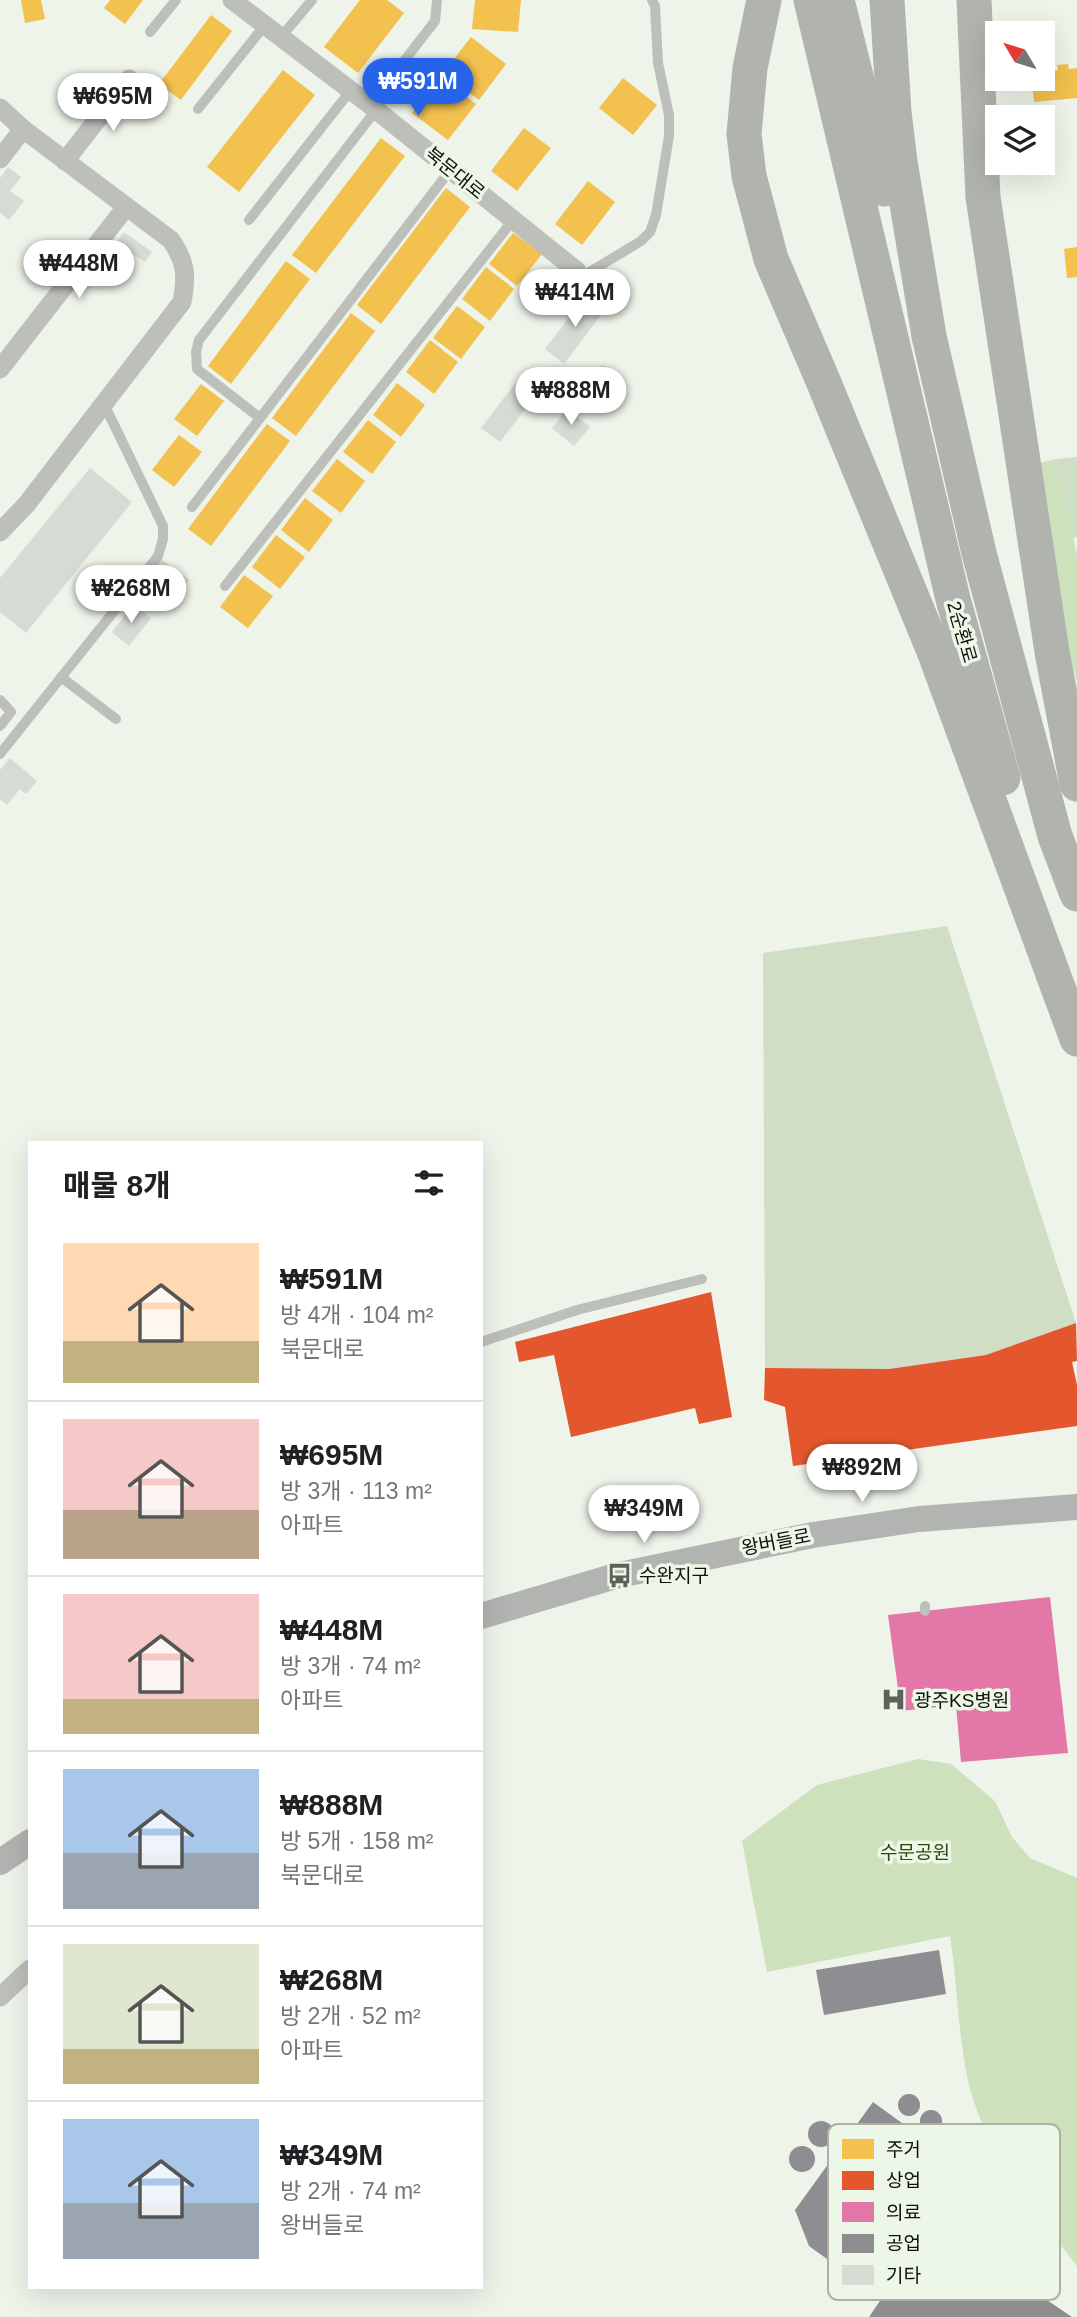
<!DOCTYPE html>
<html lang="ko">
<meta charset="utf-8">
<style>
:root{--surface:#fff;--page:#f6f6f6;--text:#202124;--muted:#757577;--line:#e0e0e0;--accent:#2563eb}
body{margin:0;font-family:Helvetica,"Noto Sans KR",sans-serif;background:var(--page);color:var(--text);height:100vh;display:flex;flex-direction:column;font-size:26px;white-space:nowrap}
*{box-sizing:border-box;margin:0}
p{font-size:23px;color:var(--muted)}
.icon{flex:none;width:38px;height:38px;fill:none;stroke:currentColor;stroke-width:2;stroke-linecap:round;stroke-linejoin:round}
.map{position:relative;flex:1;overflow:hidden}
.side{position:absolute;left:28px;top:1141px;width:455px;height:1148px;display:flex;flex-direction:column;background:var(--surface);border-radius:0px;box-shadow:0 7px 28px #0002}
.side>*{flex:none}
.needle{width:46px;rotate:308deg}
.fabs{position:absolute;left:985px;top:21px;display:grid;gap:14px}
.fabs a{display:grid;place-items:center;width:70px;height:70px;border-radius:0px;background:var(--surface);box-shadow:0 7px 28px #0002;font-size:35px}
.price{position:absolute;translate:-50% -60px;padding:0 16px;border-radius:24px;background:#fff;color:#222;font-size:23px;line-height:46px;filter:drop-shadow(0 2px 4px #0008)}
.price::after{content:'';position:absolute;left:50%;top:42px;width:21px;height:16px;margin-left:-10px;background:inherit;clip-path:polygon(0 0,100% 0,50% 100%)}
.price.selected{background:var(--accent);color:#fff}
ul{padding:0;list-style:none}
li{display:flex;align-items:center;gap:21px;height:175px;padding:0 35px}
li+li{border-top:2px solid var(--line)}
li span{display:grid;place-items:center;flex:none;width:196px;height:140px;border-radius:0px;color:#555}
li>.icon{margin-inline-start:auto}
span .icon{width:84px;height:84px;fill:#fffc;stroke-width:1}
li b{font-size:30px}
h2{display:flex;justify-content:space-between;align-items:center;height:84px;padding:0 35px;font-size:30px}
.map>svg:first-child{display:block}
.green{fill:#cfdec4}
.forest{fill:#cce1bc}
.homes{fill:#f2c14e}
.shops{fill:#e4572e}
.health{fill:#e377a8}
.industry{fill:#8d8d92}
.building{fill:#d6dbd3}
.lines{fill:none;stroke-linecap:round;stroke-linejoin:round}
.lane{stroke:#bdbfbb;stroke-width:10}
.street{stroke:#bdbfbb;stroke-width:19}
.secondary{stroke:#b2b4b1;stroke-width:26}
.highway{stroke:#b0b3ae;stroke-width:35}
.labels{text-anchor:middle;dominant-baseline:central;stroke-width:7;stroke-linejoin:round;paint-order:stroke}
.street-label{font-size:19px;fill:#0f120d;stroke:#edf7e7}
.poi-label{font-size:19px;fill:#0f120d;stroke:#edf7e7;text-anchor:start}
.park-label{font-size:19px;fill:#2c490c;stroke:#edf7e7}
.key{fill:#edf7e7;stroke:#aab2a6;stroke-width:2}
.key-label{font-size:19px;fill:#0f120d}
</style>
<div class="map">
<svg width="1077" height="2317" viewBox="0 0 1077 2317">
<rect width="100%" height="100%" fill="#eef4ea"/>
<g class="green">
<polygon points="1077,457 1077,537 1073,538 1056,459"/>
<polygon points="947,926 1076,1323 986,1355 889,1369 765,1368 763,953"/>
</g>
<g class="forest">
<polygon points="1056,459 1077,555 1077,683 1060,617 1035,464"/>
<path d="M918,1759L951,1764L995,1801L1012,1837L1030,1858L1077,1878V2266C1034,2211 981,2145 967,2076C958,2030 957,1982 950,1936L767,1972L742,1841L817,1785Z"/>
</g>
<g class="homes">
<polygon points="21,0 41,0 45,19 25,23"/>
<polygon points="110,0 143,0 125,24 104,8"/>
<polygon points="360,0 387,0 404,13 358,73 324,47"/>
<polygon points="475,0 521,0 518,32 472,29"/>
<polygon points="211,15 232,31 181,100 159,84"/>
<polygon points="471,37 506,64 479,100 443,73"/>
<polygon points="1068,64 1069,69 1077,68 1077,98 1034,102 1032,79 1043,79 1043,72 1058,70 1057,65"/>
<polygon points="283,70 315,95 239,192 207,167"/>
<polygon points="440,77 476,104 448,140 412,113"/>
<polygon points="623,78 657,105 633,135 599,108"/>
<polygon points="524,128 551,148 517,191 491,171"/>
<polygon points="381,138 405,156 316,273 292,255"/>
<polygon points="588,181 615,202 582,245 555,224"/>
<polygon points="446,188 470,207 381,324 357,305"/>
<polygon points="513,233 542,254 517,286 489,264"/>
<polygon points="1077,247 1077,277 1067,278 1064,249"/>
<polygon points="286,261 310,279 231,384 208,366"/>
<polygon points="486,267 514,289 490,321 462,299"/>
<polygon points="457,306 485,327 461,359 433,338"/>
<polygon points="351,313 375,331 296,436 272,418"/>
<polygon points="430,340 458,362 434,394 406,372"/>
<polygon points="397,383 425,405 401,437 373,415"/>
<polygon points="201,384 224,401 197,436 174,419"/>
<polygon points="368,420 396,442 372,474 343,452"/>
<polygon points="267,424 290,441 211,546 188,529"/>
<polygon points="179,435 202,452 174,487 152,470"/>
<polygon points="337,459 365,481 341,513 312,491"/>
<polygon points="305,498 333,520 309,552 281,530"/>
<polygon points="276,535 305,557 280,589 252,567"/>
<polygon points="244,575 273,596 248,628 220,607"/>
</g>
<g class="shops">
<polygon points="711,1292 732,1417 699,1424 695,1408 571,1437 554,1355 519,1362 515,1342"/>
<polygon points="1076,1323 1077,1361 1072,1362 1077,1385 1077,1426 793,1466 785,1407 764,1400 765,1368 889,1369 986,1355"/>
</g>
<polygon class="health" points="1050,1597 1068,1753 961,1762 956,1705 901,1711 888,1615"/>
<g class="industry">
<polygon points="939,1950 946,1994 824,2015 816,1970"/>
<circle cx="909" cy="2105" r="11"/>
<polygon points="873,2102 935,2147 845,2272 809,2246 795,2210"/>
<circle cx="931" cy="2121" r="11"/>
<circle cx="821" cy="2134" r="13"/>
<circle cx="802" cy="2159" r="13"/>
<polygon points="933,2223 1072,2317 869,2317"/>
</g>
<g class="building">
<polygon points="8,167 21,177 10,191 24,201 9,220 0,213 0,178"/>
<polygon points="124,232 152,252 145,262 130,252 117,270 103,261"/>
<polygon points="587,294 606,308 564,364 545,349"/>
<polygon points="603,365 625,384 610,402 587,384"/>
<polygon points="523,373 542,387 500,442 481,428"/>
<polygon points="567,409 590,427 574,446 552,428"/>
<polygon points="90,468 132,502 26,633 0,612 0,578"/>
<polygon points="161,559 189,580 180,592 165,580 150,599 138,589"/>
<polygon points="133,605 151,618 129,646 112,632"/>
<polygon points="10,758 37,781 26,794 20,789 7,805 0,799 0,770"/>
</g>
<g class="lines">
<g class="lane">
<polyline points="150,32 176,0"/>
<polyline points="281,37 312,0"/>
<polyline points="370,105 435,21 437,0"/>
<polyline points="198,109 265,25"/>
<polyline points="249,220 351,90"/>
<polyline points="577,271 583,276 641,241 650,232 656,215 669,136 669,115 658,63 655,6 652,0"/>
<polyline points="260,418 197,369 196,352 199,340 376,110"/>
<polyline points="192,507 451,169"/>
<polyline points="225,586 513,220"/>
<polyline points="61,677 116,719"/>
<polyline points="0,700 11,712 0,726"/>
<polyline points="0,754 158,556 163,539 163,526 104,404"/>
<polyline points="481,1342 577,1310 702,1279"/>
<polyline points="925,1606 925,1611"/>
</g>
<g class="street">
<polyline points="232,0 370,105 577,271"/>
<path d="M0,108L23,129L171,240C186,262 187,276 182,302L26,505L0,532"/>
<polyline points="0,159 23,129"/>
<polyline points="65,161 129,79"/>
<polyline points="0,369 126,207"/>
<polyline points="0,1997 30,1969"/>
</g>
<g class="secondary">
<polyline points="481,1616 619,1575 813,1535 919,1519 1077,1507"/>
<polyline points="0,1862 30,1842"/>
</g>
<g class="highway">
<polyline points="764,0 750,68 744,134 749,176 771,259 824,383 934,651 1077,1039"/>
<polyline points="811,0 953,599 1003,778"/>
<polyline points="837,0 884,189"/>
<polyline points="887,0 894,112 900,162 929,336 979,553 1055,836 1077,894"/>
<polyline points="974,0 983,197 1052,652 1077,784"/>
</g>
</g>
<defs>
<symbol id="bus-bare" viewBox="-9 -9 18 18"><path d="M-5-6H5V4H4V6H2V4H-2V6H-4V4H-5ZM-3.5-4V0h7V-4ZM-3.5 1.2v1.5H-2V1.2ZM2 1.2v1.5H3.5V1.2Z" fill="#5d615a" stroke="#edf7e7" stroke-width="2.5" paint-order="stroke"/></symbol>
<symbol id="hospital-bare" viewBox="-9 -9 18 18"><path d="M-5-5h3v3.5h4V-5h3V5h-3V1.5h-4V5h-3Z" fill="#5d615a" stroke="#edf7e7" stroke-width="2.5" paint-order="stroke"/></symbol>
</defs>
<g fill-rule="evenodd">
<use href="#bus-bare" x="602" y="1558" width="35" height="35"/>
<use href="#hospital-bare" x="876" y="1682" width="35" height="35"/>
</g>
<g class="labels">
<g class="street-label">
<text transform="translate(455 173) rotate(39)">북문대로</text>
<text transform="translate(962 632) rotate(74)">2순환로</text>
<text transform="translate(776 1542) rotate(-11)">왕버들로</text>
</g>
<g class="poi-label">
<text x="639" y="1575">수완지구</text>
<text x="914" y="1700">광주KS병원</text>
</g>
<g class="park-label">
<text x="915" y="1852">수문공원</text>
</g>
</g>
<rect x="828" y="2124" width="232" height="176" rx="10" class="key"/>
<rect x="842" y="2139" width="32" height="20" fill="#f2c14e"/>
<rect x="842" y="2171" width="32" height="19" fill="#e4572e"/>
<rect x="842" y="2202" width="32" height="20" fill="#e377a8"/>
<rect x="842" y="2234" width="32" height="19" fill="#8d8d92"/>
<rect x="842" y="2265" width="32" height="20" fill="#d6dbd3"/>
<g class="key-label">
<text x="886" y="2156">주거</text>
<text x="886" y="2187">상업</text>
<text x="886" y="2219">의료</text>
<text x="886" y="2250">공업</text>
<text x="886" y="2282">기타</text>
</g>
</svg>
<div class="fabs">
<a><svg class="needle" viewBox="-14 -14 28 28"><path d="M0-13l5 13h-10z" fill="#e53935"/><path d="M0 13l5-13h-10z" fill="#757577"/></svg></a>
<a><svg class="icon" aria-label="layers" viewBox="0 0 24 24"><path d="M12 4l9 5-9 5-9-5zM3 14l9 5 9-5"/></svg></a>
</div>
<b class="price selected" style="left:418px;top:118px">₩591M</b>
<b class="price" style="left:113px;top:133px">₩695M</b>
<b class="price" style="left:79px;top:300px">₩448M</b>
<b class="price" style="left:575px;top:329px">₩414M</b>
<b class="price" style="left:571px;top:427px">₩888M</b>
<b class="price" style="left:131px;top:625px">₩268M</b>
<b class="price" style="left:862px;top:1504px">₩892M</b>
<b class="price" style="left:644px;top:1545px">₩349M</b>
<section class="side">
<h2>매물 8개<svg class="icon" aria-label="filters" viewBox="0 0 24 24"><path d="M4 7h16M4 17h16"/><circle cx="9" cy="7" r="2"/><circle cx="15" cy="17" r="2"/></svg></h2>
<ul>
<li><span style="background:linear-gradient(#ffd9b3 70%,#c2b280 0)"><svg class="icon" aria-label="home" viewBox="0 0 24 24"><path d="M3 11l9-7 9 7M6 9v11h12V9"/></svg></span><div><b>₩591M</b><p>방 4개 · 104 m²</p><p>북문대로</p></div></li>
<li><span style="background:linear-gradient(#f6c9c9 65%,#b9a48a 0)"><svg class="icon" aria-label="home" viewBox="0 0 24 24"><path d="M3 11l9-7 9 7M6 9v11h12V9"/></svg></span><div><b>₩695M</b><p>방 3개 · 113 m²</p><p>아파트</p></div></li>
<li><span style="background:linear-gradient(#f6c9c9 75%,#c2b280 0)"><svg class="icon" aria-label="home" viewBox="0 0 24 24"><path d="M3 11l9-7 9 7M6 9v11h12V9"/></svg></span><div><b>₩448M</b><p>방 3개 · 74 m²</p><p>아파트</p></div></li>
<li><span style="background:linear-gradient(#a9c7e8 60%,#9aa5b1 0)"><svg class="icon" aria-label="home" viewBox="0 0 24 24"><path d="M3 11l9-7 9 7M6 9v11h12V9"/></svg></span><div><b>₩888M</b><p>방 5개 · 158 m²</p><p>북문대로</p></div></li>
<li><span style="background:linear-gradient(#dfe7d0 75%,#c2b280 0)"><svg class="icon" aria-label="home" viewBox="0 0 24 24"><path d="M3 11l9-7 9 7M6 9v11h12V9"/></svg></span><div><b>₩268M</b><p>방 2개 · 52 m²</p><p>아파트</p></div></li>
<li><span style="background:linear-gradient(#a9c7e8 60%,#9aa5b1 0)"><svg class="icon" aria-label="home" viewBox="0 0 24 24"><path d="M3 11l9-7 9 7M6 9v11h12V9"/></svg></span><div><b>₩349M</b><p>방 2개 · 74 m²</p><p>왕버들로</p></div></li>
</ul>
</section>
</div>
